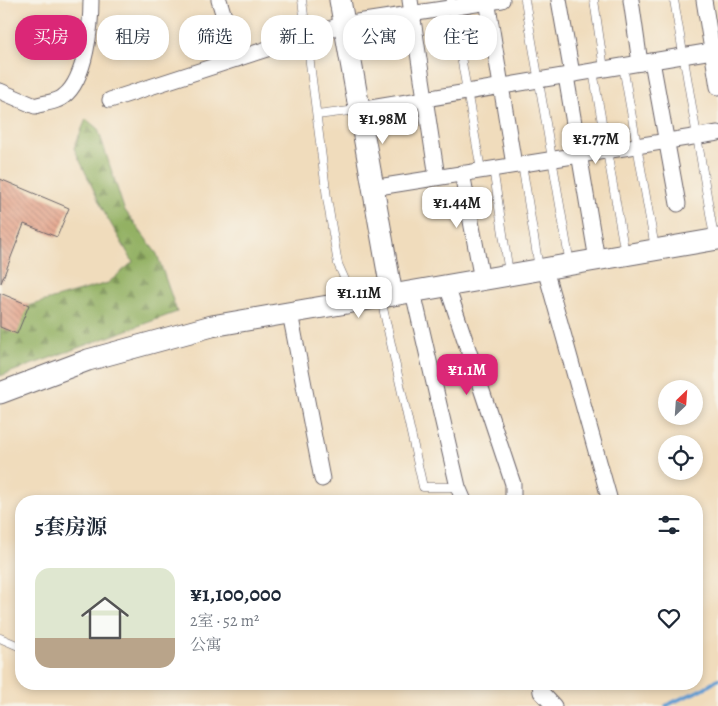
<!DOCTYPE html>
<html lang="zh">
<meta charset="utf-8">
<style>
:root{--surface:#fff;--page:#f6f6f7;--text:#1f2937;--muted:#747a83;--line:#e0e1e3;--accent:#db2777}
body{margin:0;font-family:Alegreya,"Noto Serif SC",serif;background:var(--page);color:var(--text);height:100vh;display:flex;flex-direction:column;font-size:19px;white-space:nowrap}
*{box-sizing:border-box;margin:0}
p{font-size:16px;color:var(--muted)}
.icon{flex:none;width:28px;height:28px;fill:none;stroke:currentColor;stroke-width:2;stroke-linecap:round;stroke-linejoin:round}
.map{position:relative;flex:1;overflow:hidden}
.drawer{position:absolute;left:15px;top:495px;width:688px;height:195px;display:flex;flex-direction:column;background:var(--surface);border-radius:20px;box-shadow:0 2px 8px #0003}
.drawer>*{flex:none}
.banner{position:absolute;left:15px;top:15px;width:689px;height:45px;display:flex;gap:10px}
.needle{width:32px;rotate:25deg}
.controls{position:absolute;left:658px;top:380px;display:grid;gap:10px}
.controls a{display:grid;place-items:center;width:45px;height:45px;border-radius:50%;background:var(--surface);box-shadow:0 2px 8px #0003;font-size:25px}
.price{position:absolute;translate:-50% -42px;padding:0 11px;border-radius:10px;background:#fff;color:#222;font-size:16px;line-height:32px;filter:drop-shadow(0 1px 2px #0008)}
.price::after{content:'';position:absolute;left:50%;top:30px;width:15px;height:11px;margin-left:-8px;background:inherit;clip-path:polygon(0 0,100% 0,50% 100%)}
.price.selected{background:var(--accent);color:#fff}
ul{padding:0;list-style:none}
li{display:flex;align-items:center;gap:15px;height:125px;padding:0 20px}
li+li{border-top:1px solid var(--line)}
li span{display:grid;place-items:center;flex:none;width:140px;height:100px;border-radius:15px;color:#555}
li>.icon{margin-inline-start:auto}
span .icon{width:60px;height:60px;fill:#fffc;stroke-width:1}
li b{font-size:21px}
h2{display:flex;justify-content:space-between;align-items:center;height:60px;padding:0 20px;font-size:21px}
.pill{padding:0 18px;border-radius:20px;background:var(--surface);box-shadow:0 2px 8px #0003;font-size:18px;line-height:45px}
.pill.selected{background:var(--accent);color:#fff}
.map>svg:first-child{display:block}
.forest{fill:url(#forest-firs);stroke:#5a6a4f}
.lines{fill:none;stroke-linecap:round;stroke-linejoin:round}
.stream{stroke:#639ed3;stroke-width:4}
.building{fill:url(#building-back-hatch)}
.lane-casing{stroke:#6a6368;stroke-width:9}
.street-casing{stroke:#6a6368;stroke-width:17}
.secondary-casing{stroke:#6a6368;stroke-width:23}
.lane{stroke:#fff;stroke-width:8}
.street{stroke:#fff;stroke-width:15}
.secondary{stroke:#fff;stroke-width:21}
</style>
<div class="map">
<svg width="718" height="706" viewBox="0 0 718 706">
<defs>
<pattern id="forest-firs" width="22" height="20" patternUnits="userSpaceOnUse" patternTransform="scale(1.25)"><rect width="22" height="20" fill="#93b163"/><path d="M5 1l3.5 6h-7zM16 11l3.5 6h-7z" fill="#789053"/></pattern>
<pattern id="building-back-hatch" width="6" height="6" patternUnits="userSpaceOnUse" patternTransform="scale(1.25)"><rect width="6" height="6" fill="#e4a48b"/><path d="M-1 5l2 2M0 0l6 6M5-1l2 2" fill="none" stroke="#b88573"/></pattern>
</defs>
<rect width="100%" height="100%" fill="#f7f3e8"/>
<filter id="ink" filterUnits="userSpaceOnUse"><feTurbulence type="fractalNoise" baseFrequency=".02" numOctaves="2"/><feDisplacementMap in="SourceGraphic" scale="10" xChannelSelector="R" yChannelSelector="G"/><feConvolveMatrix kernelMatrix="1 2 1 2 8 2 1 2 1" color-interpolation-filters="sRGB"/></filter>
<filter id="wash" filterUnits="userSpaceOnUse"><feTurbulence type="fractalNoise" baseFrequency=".0096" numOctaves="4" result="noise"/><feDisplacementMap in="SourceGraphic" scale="20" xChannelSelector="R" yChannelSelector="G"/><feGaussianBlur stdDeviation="1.12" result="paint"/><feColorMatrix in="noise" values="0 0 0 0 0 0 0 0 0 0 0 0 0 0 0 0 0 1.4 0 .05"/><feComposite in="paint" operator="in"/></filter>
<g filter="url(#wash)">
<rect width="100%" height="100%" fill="#f0dcbc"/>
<polygon class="forest" points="86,119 98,129 124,209 157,254 177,312 0,376 0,314 108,283 133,262 104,212 74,148"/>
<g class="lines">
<path class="stream" d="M666,706C683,696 703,692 718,679"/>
</g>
<g id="blocks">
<g class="building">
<polygon points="0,179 69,208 57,237 24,224 1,283"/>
<polygon points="0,293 29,305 17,334 0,327"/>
</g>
</g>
</g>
<g filter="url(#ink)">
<use href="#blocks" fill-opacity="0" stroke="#6a6368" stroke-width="1"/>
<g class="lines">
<defs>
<g id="lane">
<polyline points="302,0 327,198 338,264 354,300"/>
<polyline points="451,0 481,170"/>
<polyline points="525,0 570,264"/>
<polyline points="594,0 604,69"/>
<polyline points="674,0 714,237"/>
<polyline points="623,66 655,248"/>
<polyline points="593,71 625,254"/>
<polyline points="317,115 357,110"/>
<polyline points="522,164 539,268"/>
<polyline points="493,168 509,273"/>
<polyline points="381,299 423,487 458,487"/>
<polyline points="0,638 21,647"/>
</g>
<g id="street">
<polyline points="219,0 237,59"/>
<polyline points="410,0 437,177"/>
<polyline points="487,0 514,165"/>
<polyline points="559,0 572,74"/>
<polyline points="631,0 640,63"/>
<polyline points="704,0 718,87"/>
<polyline points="652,61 678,204"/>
<polyline points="566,76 597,260"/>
<path d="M0,91L35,106C43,103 58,102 64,96C86,79 91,25 91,0"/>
<polyline points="110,100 344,24 502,0"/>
<polyline points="359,110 718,50"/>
<polyline points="462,173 482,280"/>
<polyline points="372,188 718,133"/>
<polyline points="545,269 610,501"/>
<polyline points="447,286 513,484 513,501"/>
<polyline points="413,292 458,487 464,501"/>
<polyline points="290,313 322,479"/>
<polyline points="540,684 541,692 554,706"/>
</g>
<g id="secondary">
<polyline points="340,0 392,295"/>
<polyline points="0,393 88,360 212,326 718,239"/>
</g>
</defs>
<use href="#lane" class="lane-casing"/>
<use href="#street" class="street-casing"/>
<use href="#secondary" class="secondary-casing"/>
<use href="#lane" class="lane"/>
<use href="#street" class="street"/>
<use href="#secondary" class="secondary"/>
</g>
</g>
</svg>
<div class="controls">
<a><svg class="needle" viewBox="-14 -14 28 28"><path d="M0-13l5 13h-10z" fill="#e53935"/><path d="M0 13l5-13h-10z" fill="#747a83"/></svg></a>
<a><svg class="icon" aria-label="locate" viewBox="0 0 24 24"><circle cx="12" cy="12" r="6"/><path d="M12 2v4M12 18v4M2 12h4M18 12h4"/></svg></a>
</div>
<b class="price" style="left:383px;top:145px">¥1.98M</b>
<b class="price" style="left:596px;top:165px">¥1.77M</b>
<b class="price" style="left:457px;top:229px">¥1.44M</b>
<b class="price" style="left:359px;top:319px">¥1.11M</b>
<b class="price selected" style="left:467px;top:396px">¥1.1M</b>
<div class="banner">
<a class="pill selected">买房</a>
<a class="pill">租房</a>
<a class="pill">筛选</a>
<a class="pill">新上</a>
<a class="pill">公寓</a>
<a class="pill">住宅</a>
</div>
<section class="drawer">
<h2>5套房源<svg class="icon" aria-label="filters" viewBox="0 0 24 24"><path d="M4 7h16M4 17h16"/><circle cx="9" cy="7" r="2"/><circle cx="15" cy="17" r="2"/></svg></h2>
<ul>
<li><span style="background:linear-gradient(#dfe7d0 70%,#b9a48a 0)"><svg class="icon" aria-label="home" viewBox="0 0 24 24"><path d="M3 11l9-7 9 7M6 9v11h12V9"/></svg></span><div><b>¥1,100,000</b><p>2室 · 52 m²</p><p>公寓</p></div><svg class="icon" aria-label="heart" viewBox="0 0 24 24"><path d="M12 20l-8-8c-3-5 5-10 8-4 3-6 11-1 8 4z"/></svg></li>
</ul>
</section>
</div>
